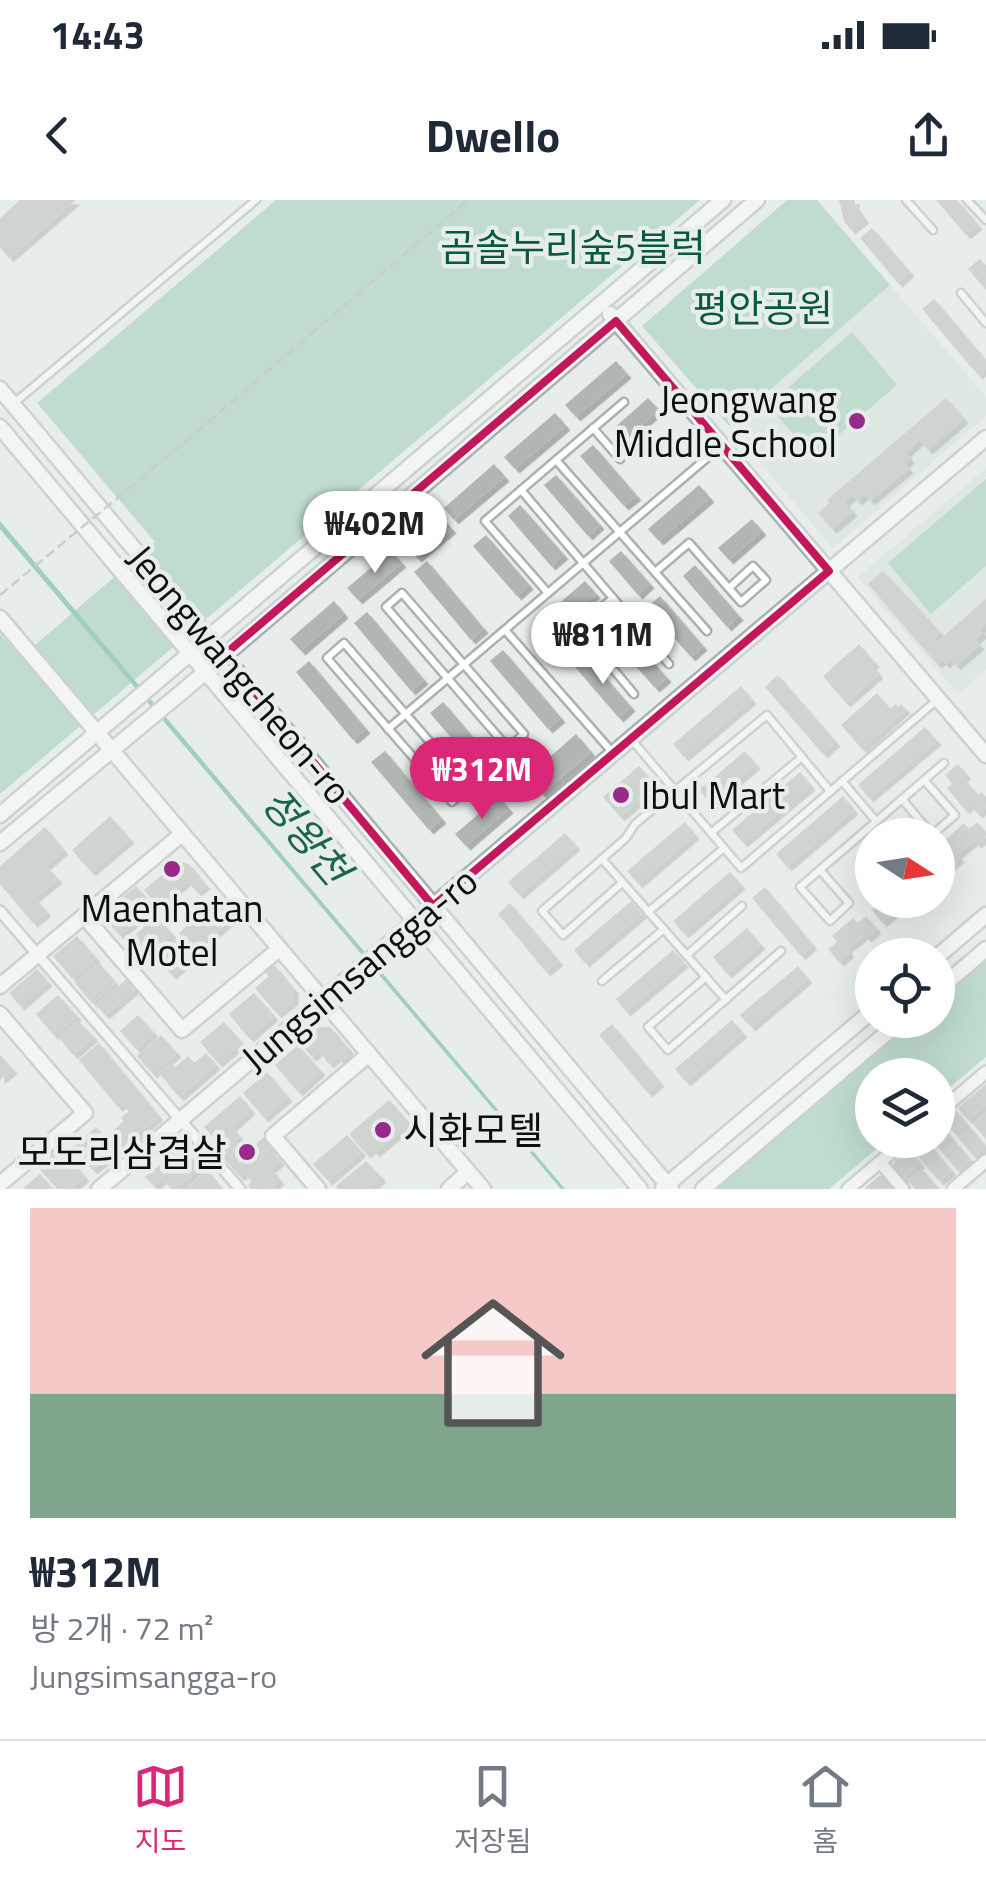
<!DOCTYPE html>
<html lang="ko">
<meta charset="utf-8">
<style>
:root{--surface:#fff;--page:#f2f2f3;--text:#1f2937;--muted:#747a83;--line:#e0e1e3;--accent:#db2777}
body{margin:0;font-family:"Titillium Web","Noto Sans KR",sans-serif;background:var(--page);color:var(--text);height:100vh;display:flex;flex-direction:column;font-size:38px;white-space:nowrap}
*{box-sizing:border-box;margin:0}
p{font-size:32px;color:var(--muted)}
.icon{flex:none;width:55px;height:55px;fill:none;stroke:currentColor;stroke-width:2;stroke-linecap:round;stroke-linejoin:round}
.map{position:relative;height:989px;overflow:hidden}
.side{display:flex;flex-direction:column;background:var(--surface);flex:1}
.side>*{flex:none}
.needle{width:65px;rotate:102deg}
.buttons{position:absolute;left:855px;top:618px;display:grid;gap:20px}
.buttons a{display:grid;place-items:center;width:100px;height:100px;border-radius:50%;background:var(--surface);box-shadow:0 10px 40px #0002;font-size:50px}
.price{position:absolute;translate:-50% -85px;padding:0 22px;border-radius:35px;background:#fff;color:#222;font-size:32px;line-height:65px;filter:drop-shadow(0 2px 5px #0008)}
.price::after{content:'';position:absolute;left:50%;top:60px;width:30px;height:22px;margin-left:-15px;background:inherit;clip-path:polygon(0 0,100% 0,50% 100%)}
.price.selected{background:var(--accent);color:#fff}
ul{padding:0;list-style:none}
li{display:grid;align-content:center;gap:20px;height:530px;padding:0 30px}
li+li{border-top:2px solid var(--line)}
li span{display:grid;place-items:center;height:310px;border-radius:0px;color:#555}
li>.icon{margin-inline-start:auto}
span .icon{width:180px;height:180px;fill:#fffc;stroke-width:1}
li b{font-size:42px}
.status{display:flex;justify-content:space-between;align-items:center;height:70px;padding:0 50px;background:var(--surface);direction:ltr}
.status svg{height:28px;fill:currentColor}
header{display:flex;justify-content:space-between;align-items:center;height:130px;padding:0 30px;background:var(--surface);font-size:45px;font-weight:700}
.tabs{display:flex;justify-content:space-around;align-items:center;height:140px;border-top:2px solid var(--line);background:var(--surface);font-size:28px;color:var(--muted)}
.tabs a{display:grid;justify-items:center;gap:5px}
.tabs .selected{color:var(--accent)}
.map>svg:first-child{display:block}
.built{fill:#d3e0da}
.green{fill:#8fc7ae}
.water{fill:#4aac87}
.building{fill:#b1b6b3;filter:url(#shadow)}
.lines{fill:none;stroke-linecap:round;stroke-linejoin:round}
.service-casing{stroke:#abb1ae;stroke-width:11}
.pedestrian-casing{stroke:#abb1ae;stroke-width:14}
.minor-casing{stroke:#abb1ae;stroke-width:16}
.tertiary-casing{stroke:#abb1ae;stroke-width:19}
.path{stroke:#a4a8a6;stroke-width:2.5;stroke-dasharray:10 5;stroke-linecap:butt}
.service{stroke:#fff;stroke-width:6}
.pedestrian{stroke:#fff;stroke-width:9}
.minor{stroke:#fff;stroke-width:11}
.tertiary{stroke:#fff;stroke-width:14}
.path-bridge{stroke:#a4a8a6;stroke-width:2.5;stroke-dasharray:10 5;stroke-linecap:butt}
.marked{fill:none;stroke:#c2185b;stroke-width:8;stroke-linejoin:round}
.poi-dot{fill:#972a8b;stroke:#e7edea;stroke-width:4}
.labels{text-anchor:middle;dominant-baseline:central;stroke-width:9;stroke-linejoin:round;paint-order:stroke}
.park-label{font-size:38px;fill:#085940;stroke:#e7edea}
.poi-label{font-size:38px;fill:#0d0e0e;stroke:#e7edea;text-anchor:end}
.street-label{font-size:38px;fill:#0d0e0e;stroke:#e7edea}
.water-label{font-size:40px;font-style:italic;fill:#1b654b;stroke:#e7edea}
</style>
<div class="status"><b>14:43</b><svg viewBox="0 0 49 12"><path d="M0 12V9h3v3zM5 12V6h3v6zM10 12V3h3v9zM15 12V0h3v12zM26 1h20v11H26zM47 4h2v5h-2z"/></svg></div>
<header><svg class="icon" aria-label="back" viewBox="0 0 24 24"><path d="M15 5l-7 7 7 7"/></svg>Dwello<svg class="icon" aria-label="share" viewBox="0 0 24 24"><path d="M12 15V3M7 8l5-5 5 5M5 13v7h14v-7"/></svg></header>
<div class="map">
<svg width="986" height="989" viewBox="0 0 986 989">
<defs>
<filter id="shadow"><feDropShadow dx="4.5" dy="4.5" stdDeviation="0" flood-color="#0004"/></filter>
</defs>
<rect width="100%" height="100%" fill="#e7edea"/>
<g class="built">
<polygon points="890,85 986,197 986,216 833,348 729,226"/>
<polygon points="986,268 986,470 958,494 858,377"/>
</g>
<g class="green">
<polygon points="276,0 700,0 0,594 0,434 21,457 155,342 37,203"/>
<polygon points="787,0 817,0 890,85 729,226 642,126"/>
<polygon points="852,132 897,185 813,257 768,205"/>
<polygon points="986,279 986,366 931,414 888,363"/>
<polygon points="986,761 986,857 938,897 938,875 872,875 872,940 887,940 829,989 714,989 915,820 938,820 938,801"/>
</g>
<polygon class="water" points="0,321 565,989 561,989 0,329"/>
<g class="building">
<polygon points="20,0 76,0 9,58 0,47 0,18"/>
<polygon points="839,0 855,0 855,5 865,19 851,30 844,21"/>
<polygon points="936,0 957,0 978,25 966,35"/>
<polygon points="872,28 910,72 898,83 860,38"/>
<polygon points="980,59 986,66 986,90 968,69"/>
<polygon points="934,99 986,160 986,169 978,175 922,109"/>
<polygon points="616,161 627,174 576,217 565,205"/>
<polygon points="648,198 659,210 625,240 614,228"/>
<polygon points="946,198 964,219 928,250 920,240 906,253 910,259 905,264 909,269 870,301 865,295 857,301 853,295 845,302 853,312 832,329 818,313 829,303 827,300"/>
<polygon points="555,213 566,226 515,269 504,257"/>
<polygon points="593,245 637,296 624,306 580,256"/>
<polygon points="494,264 505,277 454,320 444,308"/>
<polygon points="556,275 600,325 588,336 544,285"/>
<polygon points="699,285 710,298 659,341 648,329"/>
<polygon points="520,305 564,355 551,366 508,316"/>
<polygon points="436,311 452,329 417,358 401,340"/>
<polygon points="752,319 762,331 729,360 718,348"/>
<polygon points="486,335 529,385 517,396 473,346"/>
<polygon points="391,351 402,363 358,400 347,388"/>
<polygon points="621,351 650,384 638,395 609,361"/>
<polygon points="427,361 484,429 471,440 414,372"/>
<polygon points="695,365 739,416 727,427 683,376"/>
<polygon points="883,371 941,433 934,438 937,442 986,399 986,423 980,429 983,433 975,440 980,445 956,466 951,459 945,464 942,460 937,464 868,384"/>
<polygon points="585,381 596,394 545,438 534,425"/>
<polygon points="660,396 703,446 691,457 647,407"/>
<polygon points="334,401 344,414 301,451 290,439"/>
<polygon points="367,412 424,480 411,491 354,423"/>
<polygon points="623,427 667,478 655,488 611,438"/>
<polygon points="859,444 875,463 872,465 879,474 846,503 823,476"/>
<polygon points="503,450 561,518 548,529 490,461"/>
<polygon points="587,456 631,507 619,518 575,467"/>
<polygon points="309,461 366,529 353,540 296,472"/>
<polygon points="778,475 836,542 823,554 765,487"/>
<polygon points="741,486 752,500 684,557 673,544"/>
<polygon points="877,493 890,509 896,504 898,507 901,504 906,509 862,549 841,525"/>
<polygon points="443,502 501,570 488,581 430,513"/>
<polygon points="925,527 937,541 869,598 858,585"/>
<polygon points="576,534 591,552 542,594 527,577"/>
<polygon points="385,551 442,619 429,630 371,562"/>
<polygon points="745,551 756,565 710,603 699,590"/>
<polygon points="958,564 967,575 963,578 978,595 981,592 986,597 986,607 978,614 970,605 965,610 947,588 952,584 945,575"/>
<polygon points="639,566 656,586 620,617 603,597"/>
<polygon points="800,572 811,586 743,643 732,630"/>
<polygon points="843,596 854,610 787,667 776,654"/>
<polygon points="499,597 509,609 466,646 455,634"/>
<polygon points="110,616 130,639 91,672 72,650"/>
<polygon points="894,618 903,629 900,632 902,635 886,635 881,629"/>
<polygon points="685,622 695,635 638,684 627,671"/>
<polygon points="977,622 986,632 986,637 977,644 974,641 957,655 960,658 949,668 939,655 948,647 943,642 964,623 969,629"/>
<polygon points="45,627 64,650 46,666 58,679 35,698 47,712 33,723 0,684 0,666"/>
<polygon points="565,633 576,646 519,695 508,682"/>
<polygon points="178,661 189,664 206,685 197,692 187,681 158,706 144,690"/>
<polygon points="730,672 741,685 684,734 673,721"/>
<polygon points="136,686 153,706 119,735 102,715"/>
<polygon points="765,687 813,745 801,756 752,698"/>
<polygon points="218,699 234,717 195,751 179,733"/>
<polygon points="878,700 903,700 890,710 893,714 882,723 872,710 881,703"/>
<polygon points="631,701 642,714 585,763 574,750"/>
<polygon points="510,703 559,761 546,772 498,714"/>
<polygon points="157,716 172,734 143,759 128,741"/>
<polygon points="866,716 877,729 867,738 864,735 847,749 850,753 839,762 828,749 837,742 832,736 853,718 858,723"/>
<polygon points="747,728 761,745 727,774 713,757"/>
<polygon points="77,736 96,758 72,778 53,756"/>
<polygon points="180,736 187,745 182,749 181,755 187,762 172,775 156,757"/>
<polygon points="673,750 684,763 626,812 616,799"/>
<polygon points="99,763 116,783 92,803 75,783"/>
<polygon points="270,766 275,766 294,789 294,800 277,814 255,788 269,776 264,771"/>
<polygon points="798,766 808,779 751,827 740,815"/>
<polygon points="37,769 48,782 20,806 9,793"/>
<polygon points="127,779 135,789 105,815 96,805"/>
<polygon points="254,793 274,816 249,838 229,814"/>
<polygon points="58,795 77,816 54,836 36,814"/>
<polygon points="138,815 154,833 136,849 120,831"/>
<polygon points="732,820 743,833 686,882 675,869"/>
<polygon points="78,821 94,837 73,855 59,837"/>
<polygon points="224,822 242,843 218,863 200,842"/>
<polygon points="612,824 660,882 648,893 599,835"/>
<polygon points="319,827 330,827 349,849 349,855 341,862 337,857 329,864 319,851 312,857 300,843"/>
<polygon points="161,835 177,853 153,874 137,856"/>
<polygon points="99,843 159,916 122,948 110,933 124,921 121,918 129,911 122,904 118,907 79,860"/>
<polygon points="298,845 321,871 298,892 275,865"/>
<polygon points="206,853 216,865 179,897 159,873 172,863 175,867 188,856 194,863"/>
<polygon points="0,855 13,870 0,880"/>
<polygon points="267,872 288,897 264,918 243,893"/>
<polygon points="986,884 986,905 968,920 958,908"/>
<polygon points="240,896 251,910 232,927 240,937 225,951 204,927"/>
<polygon points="389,900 410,924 375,953 372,949 366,954 349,934"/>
<polygon points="956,910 967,924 955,934 943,920"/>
<polygon points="986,913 986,939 973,924"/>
<polygon points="938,921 951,937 938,948 931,940 938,940"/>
<polygon points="96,927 117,950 93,970 73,947"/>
<polygon points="970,927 986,946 974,957 958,937"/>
<polygon points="347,935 362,952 328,981 313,964"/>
<polygon points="264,937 273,948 240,977 222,956 238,943 246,953"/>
<polygon points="918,940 926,940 952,971 939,981 910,947"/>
<polygon points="954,940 971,960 958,971 941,951"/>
<polygon points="59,945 85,977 71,989 57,989 36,965"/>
<polygon points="181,946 200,968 176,989 171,989 163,979 154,986 145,977"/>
<polygon points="909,949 921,963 903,979 893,967 895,961"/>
<polygon points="273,952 280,961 271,969 280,980 271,989 251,989 248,985 252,982 246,975"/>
<polygon points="366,961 382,978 369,989 338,989 336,986"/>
<polygon points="922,969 937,987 935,989 915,989 908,980"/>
<polygon points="207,970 223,989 185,989"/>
<polygon points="40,974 52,989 23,989"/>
<polygon points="879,976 882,976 891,987 888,989 864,989"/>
</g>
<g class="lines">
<defs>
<g id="service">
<polyline points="906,0 933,30"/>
<polyline points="967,0 986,20"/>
<polyline points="961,93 986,123"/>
<polyline points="13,204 256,0"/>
<polyline points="593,228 620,259"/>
<polyline points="556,260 707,431"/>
<polyline points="521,290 669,464"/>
<polyline points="655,372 689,343 741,402 766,380 753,366 729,388"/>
<polygon points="402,393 524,534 508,548 386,407"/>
<polyline points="548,393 485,321 624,202"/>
<polyline points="613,398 578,427 634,494"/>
<polyline points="505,430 613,553"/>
<polygon points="344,443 469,587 452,602 327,458"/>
<polyline points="388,529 721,246"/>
<polyline points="631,539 741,668 937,500"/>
<polyline points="842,581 876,621"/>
<polyline points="902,599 932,635 955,615 924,580"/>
<polyline points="711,633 802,557"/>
<polyline points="602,659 726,800"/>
<polyline points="820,670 849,703 830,721 800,687 944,563"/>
<polyline points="622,683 563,735 542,711 626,638 635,624 767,515 830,591"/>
<polyline points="648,712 724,648"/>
<polyline points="687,755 742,706"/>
<polyline points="706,777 648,827 668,850 781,751"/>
<polyline points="602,781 664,729"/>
</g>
<polyline id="pedestrian" points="0,711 240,989"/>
<g id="minor">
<polyline points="938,913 986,872"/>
<polyline points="880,962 903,989"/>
<polyline points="848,989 906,940"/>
<polyline points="953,989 986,961"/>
</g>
<g id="tertiary">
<polyline points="610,114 986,555"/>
<polyline points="0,189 671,989"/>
<polyline points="0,227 640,989"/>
<polyline points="0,418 483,989"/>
<polyline points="0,615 723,0"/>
<polyline points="0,643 183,491 757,0"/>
<polyline points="84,716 182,830 279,749"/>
<polyline points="938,756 986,715"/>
<polyline points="0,786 182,634"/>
<polyline points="938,790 986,749"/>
<polyline points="0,814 85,913 0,984"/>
<polyline points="663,988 872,811"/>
<polyline points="99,989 986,238"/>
<polyline points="318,989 273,936 369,854"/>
<polyline points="449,989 468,972"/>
<polyline points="703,989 902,820"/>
</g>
</defs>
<use href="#service" class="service-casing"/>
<use href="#pedestrian" class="pedestrian-casing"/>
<use href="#minor" class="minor-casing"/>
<use href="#tertiary" class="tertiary-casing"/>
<polyline class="path" points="173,252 468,0"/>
<use href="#service" class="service"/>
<use href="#pedestrian" class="pedestrian"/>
<use href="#minor" class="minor"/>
<use href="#tertiary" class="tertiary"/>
<polyline class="path-bridge" points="0,395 173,252"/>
</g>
<path d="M0 0H986V989H0ZM616,121L829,371L433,706L224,455Z" fill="#e7edea" fill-opacity=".55" fill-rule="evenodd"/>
<path class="marked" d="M616,121L829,371L433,706L224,455Z"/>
<g class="poi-dot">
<circle cx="857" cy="221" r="10"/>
<circle cx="621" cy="595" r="10"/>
<circle cx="172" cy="669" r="10"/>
<circle cx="383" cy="930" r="10"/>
<circle cx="247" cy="952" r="10"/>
</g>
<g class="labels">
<g class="park-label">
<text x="573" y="47">곰솔누리숲5블럭</text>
<text x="763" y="108">평안공원</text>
</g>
<g class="poi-label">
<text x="837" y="199">Jeongwang<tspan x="837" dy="44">Middle School</tspan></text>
<text x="641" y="595" text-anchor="start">Ibul Mart</text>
<text x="172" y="708" text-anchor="middle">Maenhatan<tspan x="172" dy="44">Motel</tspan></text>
<text x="403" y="930" text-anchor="start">시화모텔</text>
<text x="227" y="952">모도리삼겹살</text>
</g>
<g class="street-label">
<text transform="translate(240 474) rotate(50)">Jeongwangcheon-ro</text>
<text transform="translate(359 769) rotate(-40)">Jungsimsangga-ro</text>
</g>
<g class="water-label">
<text transform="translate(306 636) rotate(50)">정왕천</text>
</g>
</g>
</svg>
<div class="buttons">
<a><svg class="needle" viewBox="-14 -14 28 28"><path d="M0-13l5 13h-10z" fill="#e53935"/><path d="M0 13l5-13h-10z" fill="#747a83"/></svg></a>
<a><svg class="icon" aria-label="locate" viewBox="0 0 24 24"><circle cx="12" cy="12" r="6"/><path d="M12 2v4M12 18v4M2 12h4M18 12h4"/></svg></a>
<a><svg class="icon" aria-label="layers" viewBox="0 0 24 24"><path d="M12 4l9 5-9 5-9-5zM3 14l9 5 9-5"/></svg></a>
</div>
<b class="price" style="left:375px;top:376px">₩402M</b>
<b class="price" style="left:603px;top:487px">₩811M</b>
<b class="price selected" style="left:482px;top:622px">₩312M</b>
</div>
<section class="side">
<ul>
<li><span style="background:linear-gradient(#f6c9c9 60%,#7fa58c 0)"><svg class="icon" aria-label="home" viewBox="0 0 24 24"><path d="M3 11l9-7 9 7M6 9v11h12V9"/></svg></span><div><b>₩312M</b><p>방 2개 · 72 m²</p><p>Jungsimsangga-ro</p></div></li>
</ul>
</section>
<nav class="tabs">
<a class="selected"><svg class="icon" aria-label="map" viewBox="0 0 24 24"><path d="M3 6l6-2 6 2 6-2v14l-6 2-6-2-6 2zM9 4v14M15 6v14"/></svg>지도</a>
<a><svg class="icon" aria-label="saved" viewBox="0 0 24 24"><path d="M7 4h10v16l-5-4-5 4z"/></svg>저장됨</a>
<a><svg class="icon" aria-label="home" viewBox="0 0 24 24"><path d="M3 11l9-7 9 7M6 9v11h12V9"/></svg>홈</a>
</nav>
